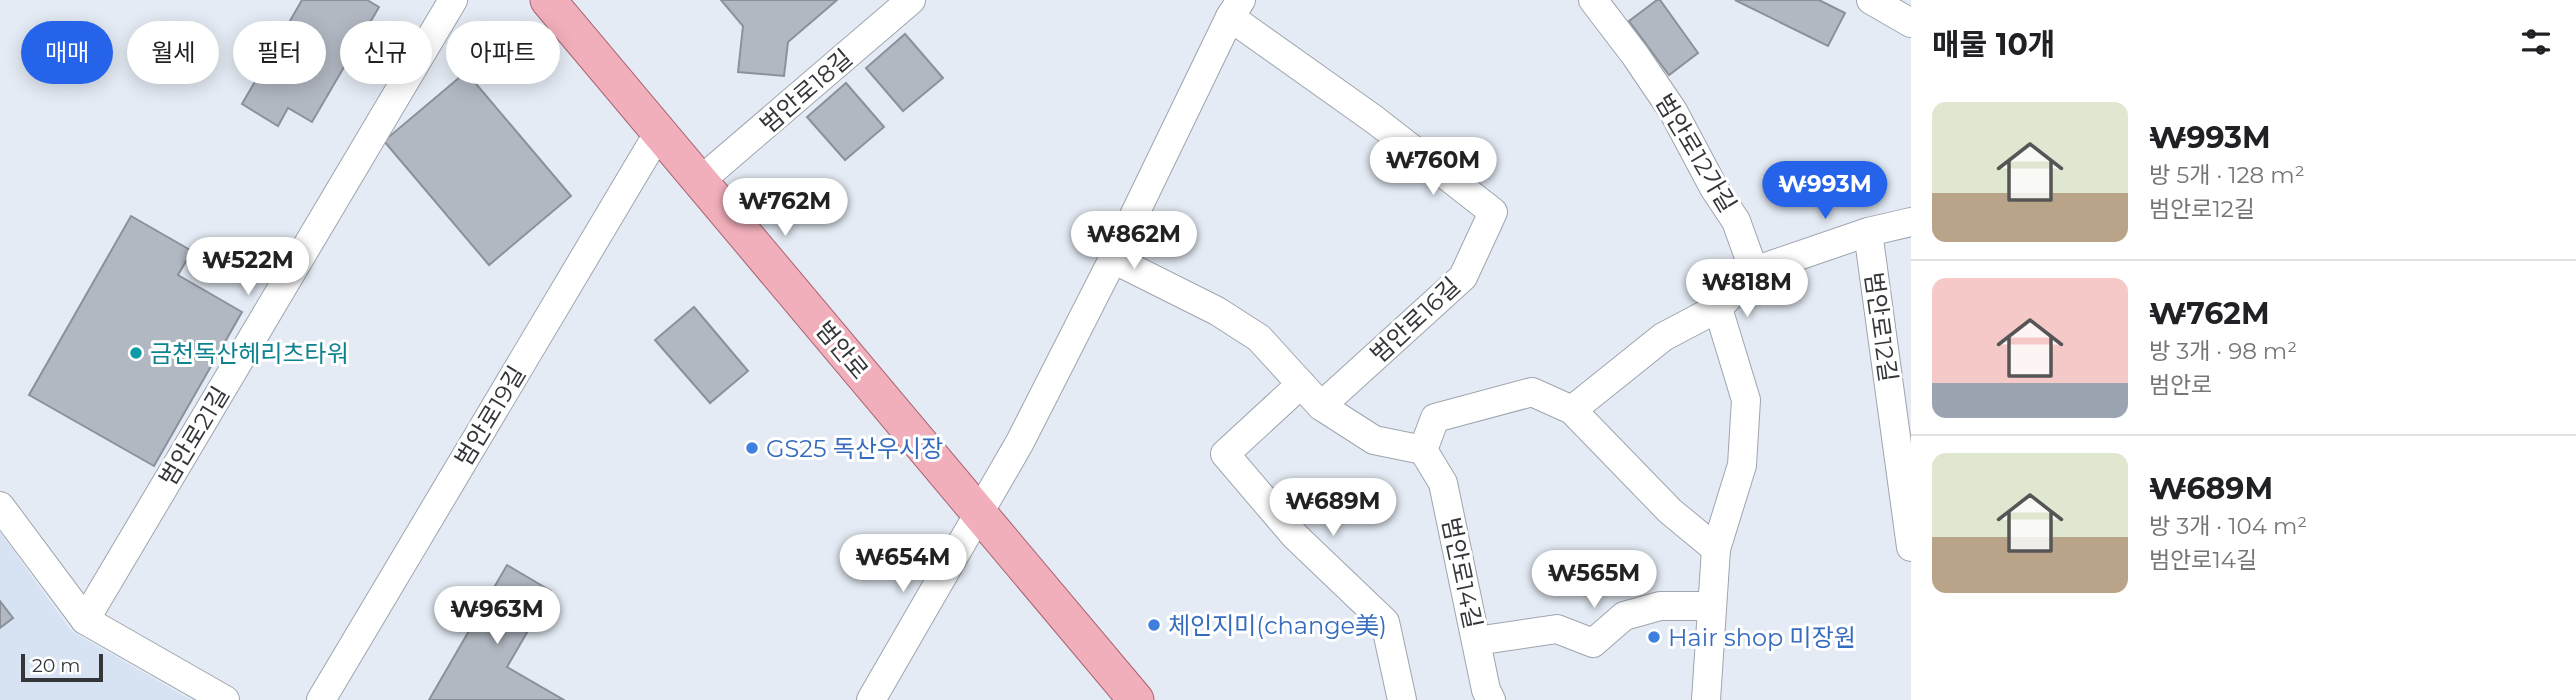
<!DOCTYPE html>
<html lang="ko">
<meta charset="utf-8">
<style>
:root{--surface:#fff;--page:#f6f6f6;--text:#202124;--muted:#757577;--line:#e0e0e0;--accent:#2563eb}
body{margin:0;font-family:Montserrat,"Noto Sans KR",sans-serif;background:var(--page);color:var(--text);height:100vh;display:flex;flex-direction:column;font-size:26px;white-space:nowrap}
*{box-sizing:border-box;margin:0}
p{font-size:23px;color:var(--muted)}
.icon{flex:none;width:38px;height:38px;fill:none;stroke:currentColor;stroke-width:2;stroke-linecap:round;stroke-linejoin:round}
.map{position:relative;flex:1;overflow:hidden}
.sheet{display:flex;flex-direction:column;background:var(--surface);width:665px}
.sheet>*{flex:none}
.hud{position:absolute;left:21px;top:21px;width:665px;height:63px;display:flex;gap:14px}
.scale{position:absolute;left:21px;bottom:18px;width:82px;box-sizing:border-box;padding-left:7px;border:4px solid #34363a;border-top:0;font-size:19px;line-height:24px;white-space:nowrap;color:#34363a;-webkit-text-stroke:5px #fff;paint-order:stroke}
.price{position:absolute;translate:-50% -60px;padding:0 16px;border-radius:24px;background:#fff;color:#222;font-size:23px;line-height:46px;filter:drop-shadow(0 2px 4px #0008)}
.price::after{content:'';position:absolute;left:50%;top:42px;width:21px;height:16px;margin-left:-10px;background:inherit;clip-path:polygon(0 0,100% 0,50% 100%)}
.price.active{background:var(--accent);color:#fff}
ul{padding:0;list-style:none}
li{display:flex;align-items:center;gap:21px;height:175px;padding:0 21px}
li+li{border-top:2px solid var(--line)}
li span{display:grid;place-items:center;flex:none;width:196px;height:140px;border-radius:14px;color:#555}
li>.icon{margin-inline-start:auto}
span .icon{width:84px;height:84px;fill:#fffc;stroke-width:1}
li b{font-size:30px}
h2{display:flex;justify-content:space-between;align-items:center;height:84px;padding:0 21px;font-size:30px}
.tag{padding:0 24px;border-radius:32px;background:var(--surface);box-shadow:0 4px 18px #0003;font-size:24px;line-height:63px}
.tag.active{background:var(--accent);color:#fff}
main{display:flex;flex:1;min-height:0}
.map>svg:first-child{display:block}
.built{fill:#d7e2f2}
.building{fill:#b2b8c2;stroke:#8b919a;stroke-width:2}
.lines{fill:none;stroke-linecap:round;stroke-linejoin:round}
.minor-casing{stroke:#9ea5ae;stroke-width:30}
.major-casing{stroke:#a86271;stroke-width:37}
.minor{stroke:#fff;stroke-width:28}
.major{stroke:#f1afbb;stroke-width:35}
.culture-dot{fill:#0f9aa8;stroke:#fff;stroke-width:2.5}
.shop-dot{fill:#3f7fe0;stroke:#fff;stroke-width:2.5}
.labels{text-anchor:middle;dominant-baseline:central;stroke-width:6;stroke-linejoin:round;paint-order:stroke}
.street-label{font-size:24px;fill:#34363a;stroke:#fff}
.culture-label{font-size:24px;fill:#0d838f;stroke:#fff;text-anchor:start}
.shop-label{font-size:24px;fill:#366cbe;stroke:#fff;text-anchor:start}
</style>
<main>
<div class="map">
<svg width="1911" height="700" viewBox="0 0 1911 700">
<rect width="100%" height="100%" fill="#e4ebf4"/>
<polygon class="built" points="0,532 71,631 191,700 0,700"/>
<g class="building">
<polygon points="302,0 367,0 379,7 312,122 288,108 278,126 242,104"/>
<polygon points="721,0 837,0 788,42 784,76 738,72 743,26"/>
<polygon points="1657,0 1660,0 1698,53 1669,75 1629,21"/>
<polygon points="1735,0 1819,0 1845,13 1828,46"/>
<polygon points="905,34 943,78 903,111 866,68"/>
<polygon points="466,72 571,196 489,265 384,141"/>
<polygon points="846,83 884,127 845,160 807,117"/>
<polygon points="131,216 192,251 178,275 242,312 154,466 29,395"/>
<polygon points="694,307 748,371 710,403 655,340"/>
<polygon points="507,565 551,591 507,667 564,700 429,700"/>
<polygon points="0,601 13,618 0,628"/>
</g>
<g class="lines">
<defs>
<g id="minor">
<polyline points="1593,0 1635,55 1673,111 1714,188 1736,221 1754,271 1718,308 1746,400 1742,465 1716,549 1706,700"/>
<polyline points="1871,0 1911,23"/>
<polyline points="1230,17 1375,120 1493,212 1463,277 1321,406"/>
<polyline points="700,181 911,0"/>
<polyline points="1868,232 1911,547"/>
<polyline points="1113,259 1217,311 1259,338 1321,406 1374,440 1423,450"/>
<polyline points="1754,271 1868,232 1911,222"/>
<polyline points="1301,384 1225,454 1295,536 1385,622 1402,700"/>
<polyline points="1572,410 1663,337 1718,308"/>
<polyline points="1423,450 1435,418 1532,392 1572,410 1670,511 1716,549"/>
<polyline points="1423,450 1443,483 1486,690 1491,700"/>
<polyline points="0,506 85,620 225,700"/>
<polyline points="85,620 453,0"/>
<polyline points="1476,641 1557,629 1593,643 1624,616 1660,606 1712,606"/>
<polyline points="321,700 659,132"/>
<polyline points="871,700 1020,442 1113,259 1230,17 1241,0"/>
</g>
<polyline id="major" points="548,0 1136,700"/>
</defs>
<use href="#minor" class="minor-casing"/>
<use href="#major" class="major-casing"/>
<use href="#minor" class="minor"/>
<use href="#major" class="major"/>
</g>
<circle class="culture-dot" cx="136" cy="353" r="7"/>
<g class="shop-dot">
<circle cx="752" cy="448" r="7"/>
<circle cx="1154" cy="625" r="7"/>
<circle cx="1654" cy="637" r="7"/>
</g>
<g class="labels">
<g class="street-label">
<text transform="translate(806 91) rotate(-41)">범안로18길</text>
<text transform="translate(1696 153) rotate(59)">범안로12가길</text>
<text transform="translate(1415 320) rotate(-43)">범안로16길</text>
<text transform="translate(1881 327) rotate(82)">범안로12길</text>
<text transform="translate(842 350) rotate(50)">범안로</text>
<text transform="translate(490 416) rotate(-59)">범안로19길</text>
<text transform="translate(194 436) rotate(-59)">범안로21길</text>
<text transform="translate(1462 573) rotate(78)">범안로14길</text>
</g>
<g class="culture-label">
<text x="150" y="353">금천독산헤리츠타워</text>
</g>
<g class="shop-label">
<text x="766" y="448">GS25 독산우시장</text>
<text x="1168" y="625">체인지미(change美)</text>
<text x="1668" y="637">Hair shop 미장원</text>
</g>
</g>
</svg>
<div class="scale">20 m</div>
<b class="price" style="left:1433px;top:197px">₩760M</b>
<b class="price active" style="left:1825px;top:221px">₩993M</b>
<b class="price" style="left:785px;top:238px">₩762M</b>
<b class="price" style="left:1134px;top:271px">₩862M</b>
<b class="price" style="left:248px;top:297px">₩522M</b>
<b class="price" style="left:1747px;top:319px">₩818M</b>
<b class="price" style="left:1333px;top:538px">₩689M</b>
<b class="price" style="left:903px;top:594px">₩654M</b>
<b class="price" style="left:1594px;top:610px">₩565M</b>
<b class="price" style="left:497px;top:646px">₩963M</b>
<div class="hud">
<a class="tag active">매매</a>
<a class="tag">월세</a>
<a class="tag">필터</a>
<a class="tag">신규</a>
<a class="tag">아파트</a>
</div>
</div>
<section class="sheet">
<h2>매물 10개<svg class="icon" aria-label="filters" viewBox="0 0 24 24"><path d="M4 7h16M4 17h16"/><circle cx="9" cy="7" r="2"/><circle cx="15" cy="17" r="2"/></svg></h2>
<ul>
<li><span style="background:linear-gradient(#dfe7d0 65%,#b9a48a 0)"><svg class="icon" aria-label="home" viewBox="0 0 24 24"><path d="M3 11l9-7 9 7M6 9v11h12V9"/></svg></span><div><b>₩993M</b><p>방 5개 · 128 m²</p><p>범안로12길</p></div></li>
<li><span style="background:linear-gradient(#f6c9c9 75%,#9aa5b1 0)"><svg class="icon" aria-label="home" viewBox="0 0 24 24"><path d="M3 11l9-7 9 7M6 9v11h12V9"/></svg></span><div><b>₩762M</b><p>방 3개 · 98 m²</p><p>범안로</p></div></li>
<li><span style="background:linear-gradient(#dfe7d0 60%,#b9a48a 0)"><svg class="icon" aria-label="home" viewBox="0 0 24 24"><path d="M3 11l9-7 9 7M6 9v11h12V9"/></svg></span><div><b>₩689M</b><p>방 3개 · 104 m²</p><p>범안로14길</p></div></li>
</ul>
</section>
</main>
